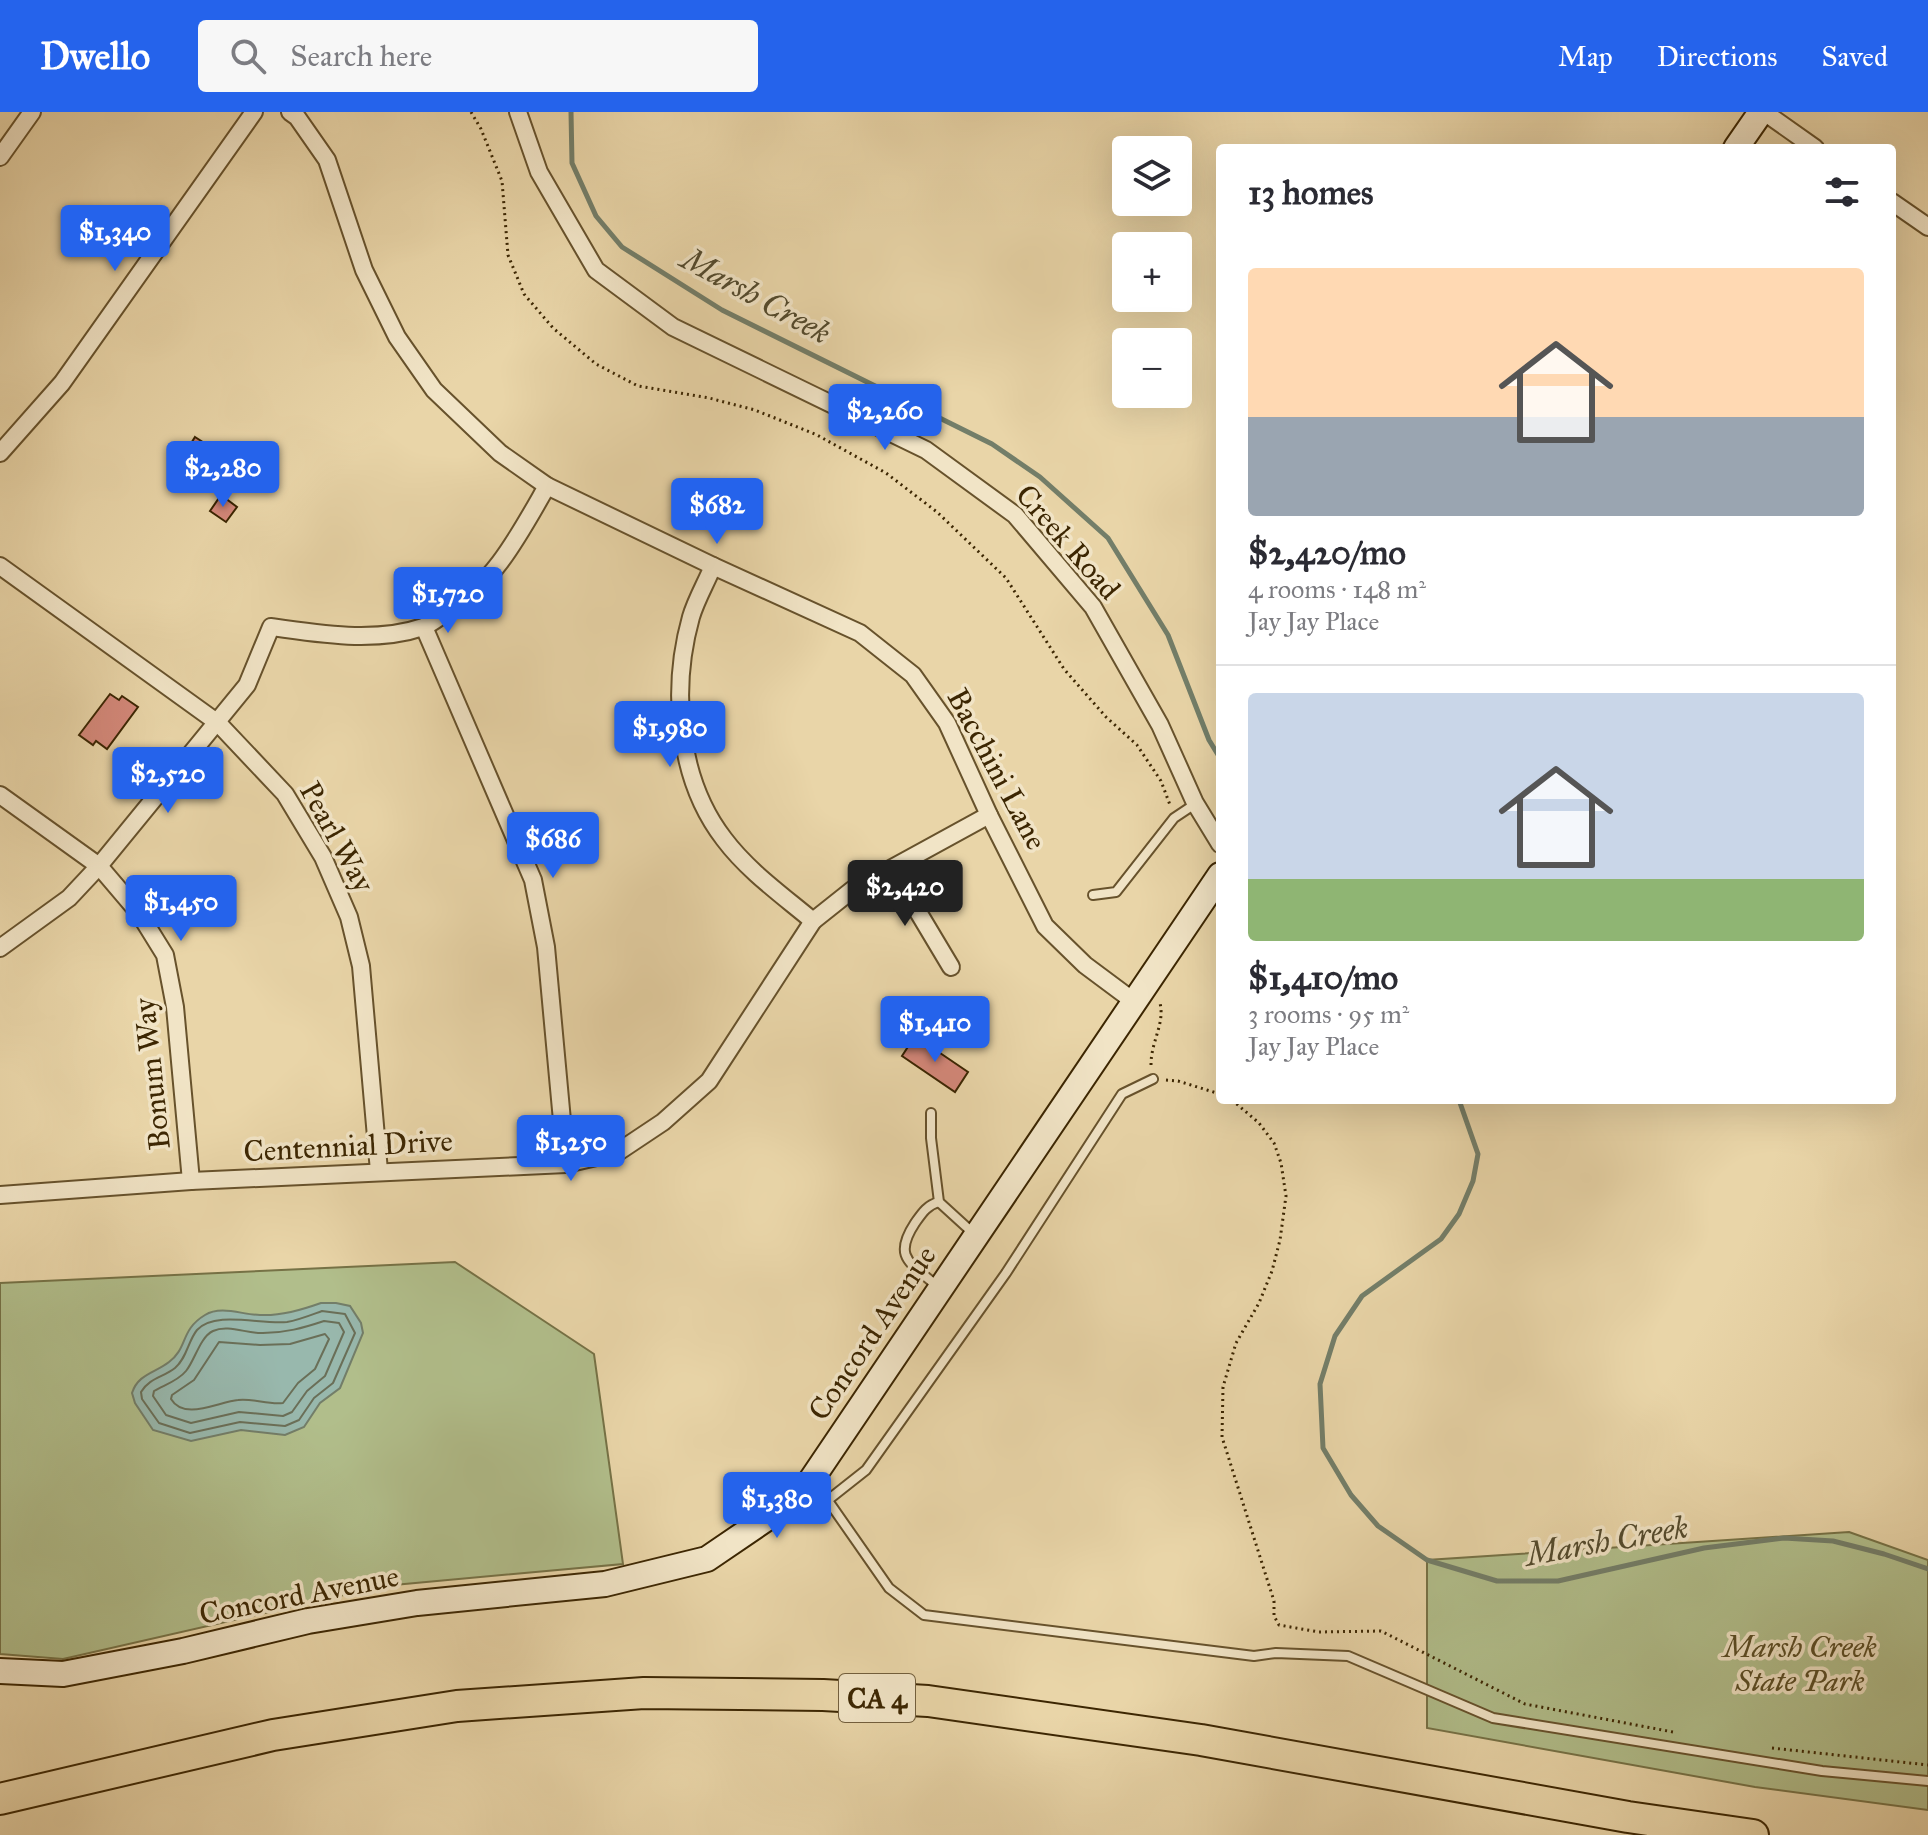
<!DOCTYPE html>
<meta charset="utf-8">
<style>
:root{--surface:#fff;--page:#f7f7f7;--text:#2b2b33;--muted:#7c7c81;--line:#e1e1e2;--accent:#2563eb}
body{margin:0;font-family:"IM FELL Great Primer",serif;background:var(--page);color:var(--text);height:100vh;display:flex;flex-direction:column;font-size:30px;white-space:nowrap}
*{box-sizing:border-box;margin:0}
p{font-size:26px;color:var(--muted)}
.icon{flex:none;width:44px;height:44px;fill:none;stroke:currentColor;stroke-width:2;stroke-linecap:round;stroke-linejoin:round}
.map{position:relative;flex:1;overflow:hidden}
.details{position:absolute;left:1216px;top:32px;width:680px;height:960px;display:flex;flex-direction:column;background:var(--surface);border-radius:8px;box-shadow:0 8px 32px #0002}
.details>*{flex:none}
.controls{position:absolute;left:1112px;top:24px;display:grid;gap:16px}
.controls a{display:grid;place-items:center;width:80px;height:80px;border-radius:8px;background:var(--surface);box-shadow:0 8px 32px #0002;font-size:40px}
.price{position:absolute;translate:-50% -68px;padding:0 18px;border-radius:8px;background:var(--accent);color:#fff;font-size:26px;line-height:52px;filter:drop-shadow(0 2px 4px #0008)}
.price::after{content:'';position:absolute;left:50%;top:48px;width:24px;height:18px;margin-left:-12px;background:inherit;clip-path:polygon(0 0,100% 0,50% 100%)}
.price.active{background:#222;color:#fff}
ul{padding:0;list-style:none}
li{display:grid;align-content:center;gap:16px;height:424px;padding:0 32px}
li+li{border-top:2px solid var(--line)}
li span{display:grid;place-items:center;height:248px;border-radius:8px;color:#555}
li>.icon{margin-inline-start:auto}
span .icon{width:144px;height:144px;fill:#fffc;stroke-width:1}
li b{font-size:34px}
h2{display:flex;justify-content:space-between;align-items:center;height:96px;padding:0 32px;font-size:34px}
header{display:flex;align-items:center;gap:48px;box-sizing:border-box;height:112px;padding:0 40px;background:var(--accent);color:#fff}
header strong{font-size:38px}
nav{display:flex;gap:44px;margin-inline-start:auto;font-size:28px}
.search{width:560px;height:72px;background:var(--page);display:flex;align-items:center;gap:20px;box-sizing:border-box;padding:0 28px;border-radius:8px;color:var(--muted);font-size:30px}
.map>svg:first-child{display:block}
.green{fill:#b1be8b;stroke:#767246;stroke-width:2}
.water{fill:#98b8ad;stroke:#737e69;stroke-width:2}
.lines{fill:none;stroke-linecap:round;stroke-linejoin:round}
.shore{stroke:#6a6f58;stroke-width:2}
.stream{stroke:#737e69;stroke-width:5}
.building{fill:#d4887a;stroke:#3c2602;stroke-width:2}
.lane-casing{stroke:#67522c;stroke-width:12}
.street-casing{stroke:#67522c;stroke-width:20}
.secondary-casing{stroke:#3c2602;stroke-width:28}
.highway-casing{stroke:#3c2602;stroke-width:34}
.path{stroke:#3c2602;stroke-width:3;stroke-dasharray:2 4;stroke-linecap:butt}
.lane{stroke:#f1e4c6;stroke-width:8}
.street{stroke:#f1e4c6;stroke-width:16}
.secondary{stroke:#f1e4c6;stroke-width:24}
.highway{stroke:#e9d5a8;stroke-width:30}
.labels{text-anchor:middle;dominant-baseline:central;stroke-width:7;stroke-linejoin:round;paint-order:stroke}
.shield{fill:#f1e4c6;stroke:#725f3d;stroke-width:2}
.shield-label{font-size:28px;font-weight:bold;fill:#3c2602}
.street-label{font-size:30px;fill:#3c2602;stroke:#f1e4c6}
.park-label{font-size:30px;font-style:italic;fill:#594c24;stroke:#f1e4c6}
.water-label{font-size:32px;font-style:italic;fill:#534a2d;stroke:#f1e4c6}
</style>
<header>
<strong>Dwello</strong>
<div class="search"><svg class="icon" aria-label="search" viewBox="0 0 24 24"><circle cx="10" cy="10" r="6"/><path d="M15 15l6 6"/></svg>Search here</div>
<nav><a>Map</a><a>Directions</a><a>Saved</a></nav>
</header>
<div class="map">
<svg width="1928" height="1723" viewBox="0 0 1928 1723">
<rect width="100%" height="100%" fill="#e9d5a8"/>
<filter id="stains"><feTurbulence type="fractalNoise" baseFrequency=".0025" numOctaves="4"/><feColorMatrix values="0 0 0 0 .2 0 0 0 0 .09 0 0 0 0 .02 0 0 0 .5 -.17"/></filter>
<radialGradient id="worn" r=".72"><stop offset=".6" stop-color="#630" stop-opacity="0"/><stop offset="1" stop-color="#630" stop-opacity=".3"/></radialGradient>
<g class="green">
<polygon points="455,1150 594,1242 623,1452 383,1474 63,1547 0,1542 0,1171"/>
<polygon points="1849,1420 1928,1448 1928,1698 1755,1675 1427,1616 1427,1448"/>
</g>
<path class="water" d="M321,1191H336L350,1194L361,1211L363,1221L340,1276L320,1291L304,1315L285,1323L241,1318L191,1329L153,1318L135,1291L132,1281C138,1262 155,1261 169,1250C188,1236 180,1218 205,1203C221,1193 243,1203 260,1203C281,1204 301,1198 321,1191Z"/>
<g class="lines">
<g class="shore">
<path d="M322,1199L345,1202L355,1221L333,1271L314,1286L299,1308L285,1314L240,1310L190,1321L159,1311L142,1287L141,1280C149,1266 164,1265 175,1256C187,1246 188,1229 197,1218C215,1198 261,1213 287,1210C299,1208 311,1203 322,1199Z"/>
<path d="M324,1209L339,1211L344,1220L325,1264L307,1279L292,1300L283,1304L239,1300L191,1311L166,1303L153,1284L154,1279C164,1273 178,1269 186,1259C195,1248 200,1225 213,1219C228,1212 248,1222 263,1221C285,1221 303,1216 324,1209Z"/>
<path d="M325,1222L329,1227L315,1257L298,1271L283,1291C268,1293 253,1286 238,1288C218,1290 184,1309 171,1287L172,1283L194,1268L219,1230L260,1233L290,1232Z"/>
</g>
<g class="stream">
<polyline points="571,0 572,51 596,104 622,135 722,198 992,332 1040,365 1108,426 1168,523 1209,628 1220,646"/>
<polyline points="1459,988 1478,1042 1473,1069 1459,1102 1441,1127 1362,1184 1335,1224 1320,1272 1323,1336 1351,1383 1378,1414 1427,1448 1497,1469 1558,1469 1704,1436 1784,1426 1833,1429 1884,1442 1928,1457"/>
</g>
</g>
<g class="building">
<polygon points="195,325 209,334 200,347 187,338"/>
<polygon points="214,348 229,359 219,373 204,362"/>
<polygon points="221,383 237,395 226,410 210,399"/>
<polygon points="110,582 119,588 122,584 138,595 107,637 96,629 93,633 79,623"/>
<polygon points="915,924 968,960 955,980 902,944"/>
</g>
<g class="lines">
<defs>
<g id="lane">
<polyline points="1093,783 1116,780 1174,706 1195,692"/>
<polyline points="931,1001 931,1026 939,1090 973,1121"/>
<path d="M937,1174C911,1151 892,1146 915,1111C922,1101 927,1093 939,1090"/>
<polyline points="815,1370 889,1476 924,1503 1254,1544 1276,1541 1348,1544 1493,1606 1822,1659 1928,1669"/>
<polyline points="828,1388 866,1358 1006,1161 1122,982 1153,967"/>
</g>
<g id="street">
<polyline points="290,0 297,5 327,48 364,158 397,225 434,278 500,341 547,374 713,454 860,521 913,563 947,611 989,703 1045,814 1085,853 1136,891"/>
<polyline points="518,0 539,60 596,158 673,215 926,338 1015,403 1093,495 1160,613 1195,691 1220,732"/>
<polyline points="1764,0 1815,36"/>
<polyline points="0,45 32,0"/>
<polyline points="1892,90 1928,115"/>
<polyline points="0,341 62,271 254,0"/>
<polyline points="0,454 218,611 285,682 323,745 349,805 361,854 379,1059"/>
<path d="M713,454C706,471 696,488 691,505C671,576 677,666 724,727C748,759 782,783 813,809"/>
<polyline points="424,515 533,768 546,835 566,1052"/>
<polyline points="0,683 99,754 139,801 165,843 175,895 191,1069"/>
<polyline points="893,758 951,855"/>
<path d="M0,836L69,786L99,754L247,573L271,515C318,522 377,531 423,515C431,512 438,506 444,502C494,472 519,423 547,374"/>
<polyline points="0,1083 191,1069 566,1052 618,1040 663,1010 709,969 813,809 852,778 989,703"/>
</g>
<g id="secondary">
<polyline points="1736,36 1761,0"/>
<polyline points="0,1559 63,1562 183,1539 308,1509 417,1491 605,1472 707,1447 801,1383 1220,763"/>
</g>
<polyline id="highway" points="0,1687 273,1623 457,1594 644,1581 823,1583 928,1589 1201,1628 1628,1705 1753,1723"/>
</defs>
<use href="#lane" class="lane-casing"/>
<use href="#street" class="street-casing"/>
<use href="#secondary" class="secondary-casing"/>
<use href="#highway" class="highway-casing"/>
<g class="path">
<polyline points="471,0 481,17 502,69 508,143 524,182 553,216 596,252 638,274 709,286 755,298 817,323 886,361 937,400 1006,466 1064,557 1106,605 1137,633 1161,669 1170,693"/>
<path d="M1151,953C1151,929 1165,912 1160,891"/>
<polyline points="1166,968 1178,969 1220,982"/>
<polyline points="1232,988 1259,1011 1274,1031 1281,1051 1286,1084 1280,1128 1272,1159 1259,1191 1236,1231 1223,1275 1222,1325 1274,1489 1274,1504 1279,1513 1319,1520 1381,1519 1525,1592 1673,1620"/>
<polyline points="1772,1636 1928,1653"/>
</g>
<use href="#lane" class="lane"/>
<use href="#street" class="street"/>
<use href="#secondary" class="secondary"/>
<use href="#highway" class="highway"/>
</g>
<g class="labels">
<rect class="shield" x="839" y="1562" width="76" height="48" rx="6"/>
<g class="shield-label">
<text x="877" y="1586">CA 4</text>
</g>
<g class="street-label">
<text transform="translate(1068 430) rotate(49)">Creek Road</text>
<text transform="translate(997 657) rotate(62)">Bacchini Lane</text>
<text transform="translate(337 725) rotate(61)">Pearl Way</text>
<text transform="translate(152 962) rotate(-96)">Bonum Way</text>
<text transform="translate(348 1034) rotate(-3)">Centennial Drive</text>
<text transform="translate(872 1221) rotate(-56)">Concord Avenue</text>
<text transform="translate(299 1483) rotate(-11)">Concord Avenue</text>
</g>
<g class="park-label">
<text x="1800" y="1535">Marsh Creek<tspan x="1800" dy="34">State Park</tspan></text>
</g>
<g class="water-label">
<text transform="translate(756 184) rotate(29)">Marsh Creek</text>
<text transform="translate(1607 1429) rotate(-10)">Marsh Creek</text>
</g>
</g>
<rect width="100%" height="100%" filter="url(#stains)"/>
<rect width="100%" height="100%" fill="url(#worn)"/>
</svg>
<div class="controls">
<a><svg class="icon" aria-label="layers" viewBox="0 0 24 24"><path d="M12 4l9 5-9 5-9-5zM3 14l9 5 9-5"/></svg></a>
<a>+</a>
<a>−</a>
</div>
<b class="price" style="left:115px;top:161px">$1,340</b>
<b class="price" style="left:885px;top:340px">$2,260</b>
<b class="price" style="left:223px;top:397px">$2,280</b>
<b class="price" style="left:717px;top:434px">$682</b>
<b class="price" style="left:448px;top:523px">$1,720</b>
<b class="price" style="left:670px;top:657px">$1,980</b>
<b class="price" style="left:168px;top:703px">$2,520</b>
<b class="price" style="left:553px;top:768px">$686</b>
<b class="price active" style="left:905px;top:816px">$2,420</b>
<b class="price" style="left:181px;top:831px">$1,450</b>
<b class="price" style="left:935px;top:952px">$1,410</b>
<b class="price" style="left:571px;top:1071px">$1,250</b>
<b class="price" style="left:777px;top:1428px">$1,380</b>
<section class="details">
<h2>13 homes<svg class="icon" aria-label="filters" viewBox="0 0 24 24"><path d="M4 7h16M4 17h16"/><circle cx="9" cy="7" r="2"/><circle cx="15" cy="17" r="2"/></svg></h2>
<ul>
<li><span style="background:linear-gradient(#ffd9b3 60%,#9aa5b1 0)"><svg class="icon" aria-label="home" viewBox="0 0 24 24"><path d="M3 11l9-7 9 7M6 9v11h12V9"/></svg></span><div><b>$2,420/mo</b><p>4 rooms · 148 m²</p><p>Jay Jay Place</p></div></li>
<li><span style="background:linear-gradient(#c9d6e8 75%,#8fb573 0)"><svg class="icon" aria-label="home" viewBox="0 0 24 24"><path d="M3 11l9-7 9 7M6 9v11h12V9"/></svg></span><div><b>$1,410/mo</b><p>3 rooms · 95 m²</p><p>Jay Jay Place</p></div></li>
</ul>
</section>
</div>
